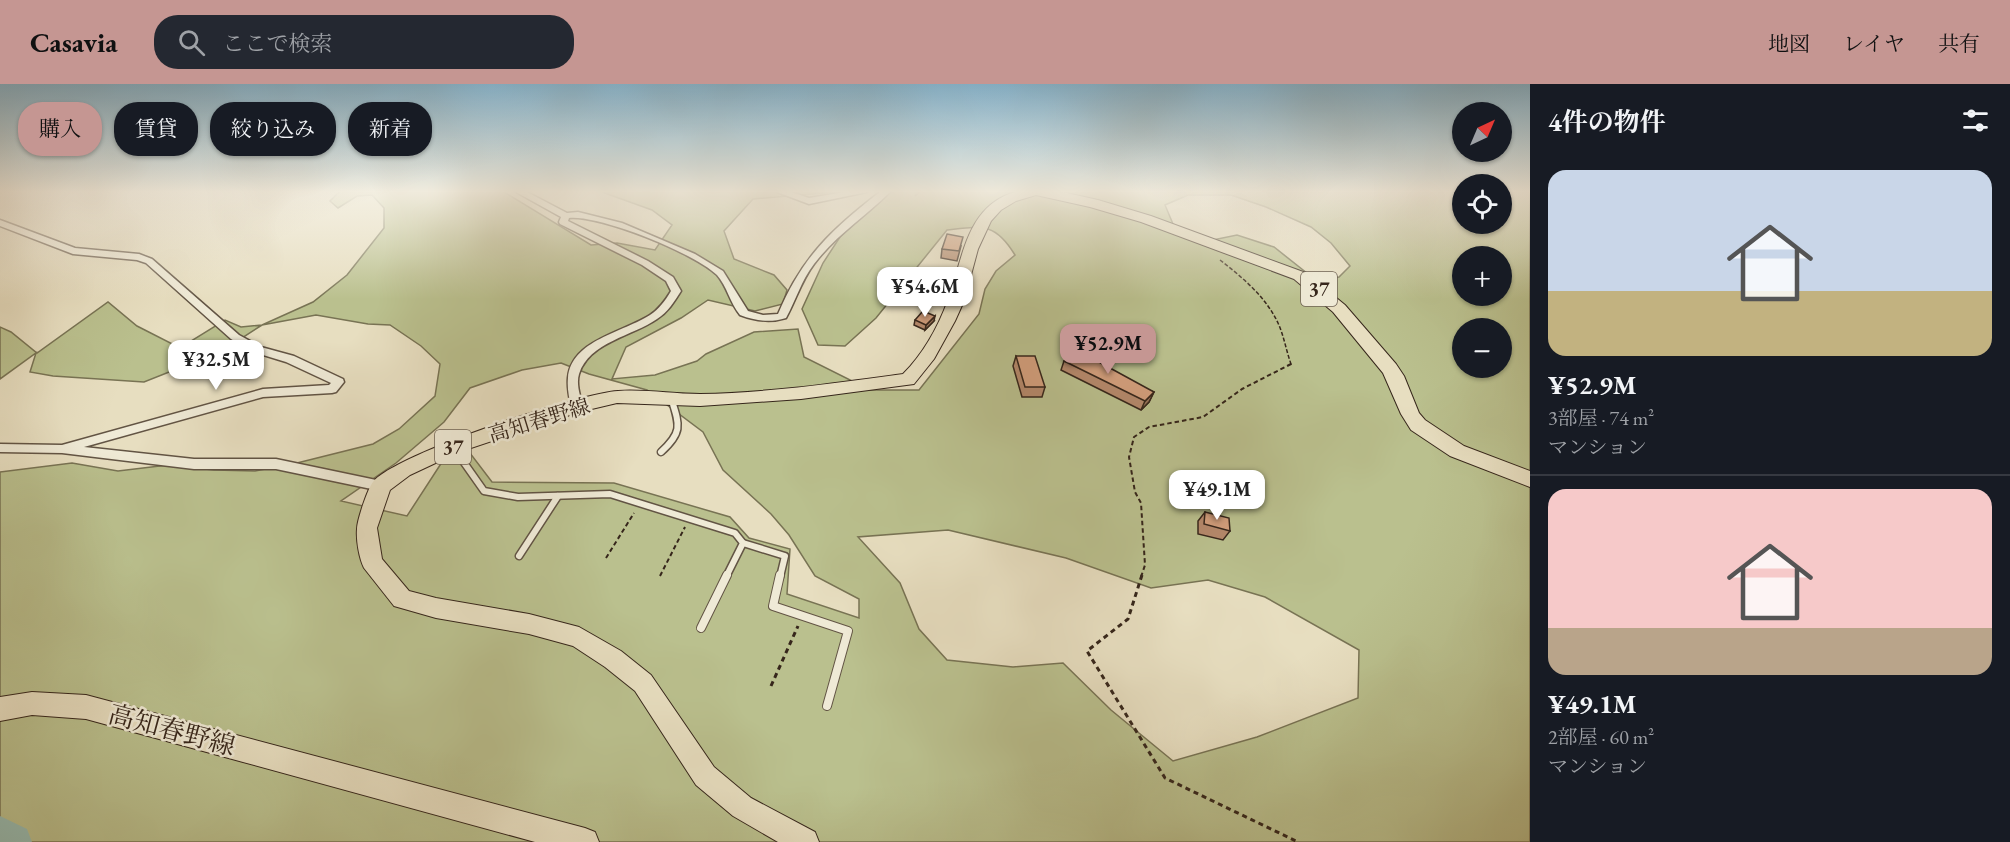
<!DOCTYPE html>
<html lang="ja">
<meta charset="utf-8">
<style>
:root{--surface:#171b24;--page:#242831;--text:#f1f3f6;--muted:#9ea1a6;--line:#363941;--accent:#c59692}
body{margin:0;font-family:"EB Garamond","Noto Serif JP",serif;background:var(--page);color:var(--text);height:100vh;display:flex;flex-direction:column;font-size:22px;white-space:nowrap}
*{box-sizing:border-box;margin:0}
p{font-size:20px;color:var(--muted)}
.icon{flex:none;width:33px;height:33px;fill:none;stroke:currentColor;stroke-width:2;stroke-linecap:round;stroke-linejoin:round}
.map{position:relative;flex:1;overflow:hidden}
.drawer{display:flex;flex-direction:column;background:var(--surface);width:480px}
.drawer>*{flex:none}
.hud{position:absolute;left:18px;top:18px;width:570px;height:54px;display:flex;gap:12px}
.needle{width:39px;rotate:44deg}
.tools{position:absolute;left:1452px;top:18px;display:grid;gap:12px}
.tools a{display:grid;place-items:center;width:60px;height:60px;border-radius:50%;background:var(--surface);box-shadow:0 2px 4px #0004;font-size:30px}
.price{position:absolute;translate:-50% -51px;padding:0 14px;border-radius:12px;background:#fff;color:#222;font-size:20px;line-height:39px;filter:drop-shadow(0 2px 3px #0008)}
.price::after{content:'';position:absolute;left:50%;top:36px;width:18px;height:14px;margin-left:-9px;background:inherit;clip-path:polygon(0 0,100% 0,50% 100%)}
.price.selected{background:var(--accent);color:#111}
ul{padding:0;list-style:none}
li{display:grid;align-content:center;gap:12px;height:318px;padding:0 18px}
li+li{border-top:2px solid var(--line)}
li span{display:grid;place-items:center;height:186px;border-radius:18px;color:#555}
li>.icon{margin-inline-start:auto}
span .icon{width:108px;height:108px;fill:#fffc;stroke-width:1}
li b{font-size:26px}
h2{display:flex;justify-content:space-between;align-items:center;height:72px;padding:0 18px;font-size:26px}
.pill{padding:0 21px;border-radius:24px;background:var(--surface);box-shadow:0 2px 4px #0004;font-size:21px;line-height:54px}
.pill.selected{background:var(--accent);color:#111}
header{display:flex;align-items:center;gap:36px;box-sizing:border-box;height:84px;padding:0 30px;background:var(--accent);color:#111}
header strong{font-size:28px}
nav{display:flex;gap:33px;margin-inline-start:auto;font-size:21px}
.search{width:420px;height:54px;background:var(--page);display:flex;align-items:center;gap:15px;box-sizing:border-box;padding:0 21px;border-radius:24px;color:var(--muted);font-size:22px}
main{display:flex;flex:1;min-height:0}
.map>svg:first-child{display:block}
.green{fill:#bac08e;stroke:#787354;stroke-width:1.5;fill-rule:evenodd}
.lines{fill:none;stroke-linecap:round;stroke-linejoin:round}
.river{fill:#97bcb2;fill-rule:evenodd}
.lane-far1-casing{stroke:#625444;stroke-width:9}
.lane-casing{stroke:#625444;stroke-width:10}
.street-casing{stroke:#625444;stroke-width:3}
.primary-casing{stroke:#36261b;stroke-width:2}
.path-far2{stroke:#36261b;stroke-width:1.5;stroke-dasharray:4 2;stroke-linecap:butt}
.path-far1{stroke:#36261b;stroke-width:2;stroke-dasharray:4.5 3;stroke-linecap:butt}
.path{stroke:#36261b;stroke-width:3;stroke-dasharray:5 4;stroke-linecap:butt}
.lane-far1{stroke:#efead6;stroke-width:6}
.lane{stroke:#efead6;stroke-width:8}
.street{fill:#efead6;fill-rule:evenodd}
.primary{fill:#e7dec0;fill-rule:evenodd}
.wall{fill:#b5896c;stroke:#36261b;stroke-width:1.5}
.shaded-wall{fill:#946f58;stroke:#36261b;stroke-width:1.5}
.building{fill:#d39f7d;stroke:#36261b;stroke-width:1.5}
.labels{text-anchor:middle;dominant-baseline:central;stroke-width:5;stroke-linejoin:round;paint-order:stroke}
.shield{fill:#efead6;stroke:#6e6153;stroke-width:1.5}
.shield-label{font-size:20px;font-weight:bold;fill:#36261b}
.street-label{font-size:21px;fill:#36261b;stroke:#efead6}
.near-street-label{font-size:26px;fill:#36261b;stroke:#efead6}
</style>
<header>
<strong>Casavia</strong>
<div class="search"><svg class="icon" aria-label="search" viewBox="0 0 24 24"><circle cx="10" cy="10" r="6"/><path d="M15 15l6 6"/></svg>ここで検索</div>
<nav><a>地図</a><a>レイヤ</a><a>共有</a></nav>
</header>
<main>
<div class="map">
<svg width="1530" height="758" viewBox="0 0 1530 758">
<rect width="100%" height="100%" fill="#e7dec0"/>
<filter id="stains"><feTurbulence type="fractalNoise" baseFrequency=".00333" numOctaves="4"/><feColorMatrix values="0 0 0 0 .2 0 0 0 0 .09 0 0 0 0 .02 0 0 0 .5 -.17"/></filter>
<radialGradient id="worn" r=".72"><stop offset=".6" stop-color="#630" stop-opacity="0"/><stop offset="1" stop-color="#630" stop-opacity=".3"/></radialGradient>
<path class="green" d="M339,108H504L591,161L617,159L655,166L672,141L652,126L602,108H835L753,115L724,147L734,175L774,191L787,206L783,220L755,227L708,216L681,234L626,263L612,295L655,291L697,277L706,270L754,248L798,245L804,273L870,306H919L979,230L985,205L996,187L1015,171C995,138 982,142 947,146L876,234L845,262L818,261L802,225L823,179L840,153L889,108H918L915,112L920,108H1462V140H1502V108H1530V758H0V388L72,379L118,387L168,381L214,386L255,387L297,379L373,360L399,345L435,312L440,280L421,262L390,241L368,240L316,231L262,241L222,267L144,298L53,292L30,288L36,269L0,295V243L11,248L37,269L108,218L137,242L180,264L225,236L241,243L262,241L313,218L347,191L384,144V124L372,111L357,112L338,124L330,117ZM1188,111H1231L1266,123L1311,143L1331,159L1350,182L1339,193L1317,197L1274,163L1237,151L1203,158L1173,140L1165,121ZM1462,172H1502V212H1462ZM1462,244H1502V284H1462ZM561,279L589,290L647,306L703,348L723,386L771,430L789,451L815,492L859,515V534L787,510L790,465L749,454L730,433L614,399L492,398L470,369L444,375L407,432L341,417L396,379L444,338L470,304L522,286ZM948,446L1066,474L1151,504L1208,496L1265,513L1359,566L1358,614L1257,653L1173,677L1111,626L1063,579L1013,583L947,576L919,545L900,499L858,453Z"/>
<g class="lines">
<polygon class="river" points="0,732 27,745 32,758 0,758"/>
<defs>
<g id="lane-far1">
<polyline points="453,363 484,407 518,413 610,410 735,449 743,459 726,493"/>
<path d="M661,368C682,349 680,342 672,317"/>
<polyline points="743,459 785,472 780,493"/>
<polyline points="519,472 558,412"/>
</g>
<g id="lane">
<polyline points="780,491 773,522 848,547 827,622"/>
<polyline points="701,544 727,491"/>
</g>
<g id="street">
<path d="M516,108H527L567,129L578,128L622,139L695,170L723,187L748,227L763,231L778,230C802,173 832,145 880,108H890C865,133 836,151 814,180C801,197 796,216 786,234C770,239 756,237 740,231C730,219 727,202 717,191C694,169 600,131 569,134L568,137L648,177L673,193L681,207C674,218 668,228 657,235C633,252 589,258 579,290C576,300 580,312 583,322L577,326L571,322C569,313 567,304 568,294C571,256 624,248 650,231C659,225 665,217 671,207L666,197L642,181L560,140L559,138L561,133Z"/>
<polygon points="777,108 791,108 809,114 845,108 867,108 809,120"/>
<polygon points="0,136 75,164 139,170 152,175 239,251 261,263 294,272 343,295 344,298 336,308 332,309 263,313 84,363 194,375 276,375 381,397 385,399 387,402 385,405 381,407 276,385 194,385 62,369 0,368 0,360 62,361 263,305 329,301 331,299 286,278 253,268 231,255 146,179 137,176 73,170 0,142"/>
</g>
<g id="primary">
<path d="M1015,108H1062L1098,116L1151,132L1306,189L1345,221L1396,280L1404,292L1419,329L1425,336L1464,362L1530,387V403L1450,372L1411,346L1401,330L1383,289L1333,228L1294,195L1141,138L1090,123L1036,111L1016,117L1001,126L991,137L978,165L964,217L955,237L934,275L914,300L801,315L700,322L617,319L579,328L459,368L410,391L390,406L377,444L382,475L409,507L436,514L529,530L579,543L621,567L651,591L714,683L751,714L815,748L819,758H778L733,732L696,701L635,607L605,583L573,562L529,550L436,534L394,522L364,484C359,474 356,456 357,445C357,436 368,404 373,398C395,370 580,309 618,307C645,305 673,310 700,310C768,309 836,299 903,290C923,270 938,243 948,216C963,175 966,122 1015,108Z"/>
<polygon points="32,608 86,611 585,744 595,748 599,758 535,758 86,635 32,631 0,637 0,613"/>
</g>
</defs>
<use href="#lane-far1" class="lane-far1-casing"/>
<use href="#lane" class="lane-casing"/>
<use href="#street" class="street-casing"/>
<use href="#primary" class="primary-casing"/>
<path class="path-far2" d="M1220,176C1242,193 1266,213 1278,239C1284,252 1286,266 1291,280"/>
<g class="path-far1">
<polyline points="606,474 634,429"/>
<polyline points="660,492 685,443"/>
<polyline points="1141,493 1145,481 1141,419 1135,408 1129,373 1134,353 1149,343 1203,333 1242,305 1291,280 1290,278"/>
</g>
<g class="path">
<polyline points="1142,491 1128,535 1087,567 1165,694 1298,758"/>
<polyline points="771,602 798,542"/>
</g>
<use href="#lane-far1" class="lane-far1"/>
<use href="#lane" class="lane"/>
<use href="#street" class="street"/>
<use href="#primary" class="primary"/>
</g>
<g class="wall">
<polygon points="961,162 957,177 941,174 942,165"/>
<polygon points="915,236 934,237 925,246 914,241"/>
<polygon points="1016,272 1045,303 1042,313 1022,313 1013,282"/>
<polygon points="1064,277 1154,308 1149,318 1141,326 1061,286"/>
<polygon points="1205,428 1230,447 1223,456 1198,450 1198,437"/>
</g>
<g class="shaded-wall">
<polygon points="935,232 934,237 925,246 926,241"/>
<polygon points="1154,308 1149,318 1141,326 1145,317"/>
</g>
<g class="building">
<polygon points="947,150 963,153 959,167 942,165"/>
<polygon points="923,227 935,232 926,241 915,236"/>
<polygon points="1077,266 1154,308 1145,317 1064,277"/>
<polygon points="1016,272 1035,272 1045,303 1025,303"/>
<polygon points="1205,428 1229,434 1230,447 1204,440"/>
</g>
<linearGradient id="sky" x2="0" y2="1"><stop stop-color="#87b7d2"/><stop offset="0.5" stop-color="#f4f0e3"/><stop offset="1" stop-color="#f4f0e3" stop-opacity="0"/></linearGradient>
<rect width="1530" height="215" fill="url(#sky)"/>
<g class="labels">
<g class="shield">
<rect x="1301" y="188" width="36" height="34" rx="4.5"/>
<rect x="435" y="346" width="36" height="34" rx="4.5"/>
</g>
<g class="shield-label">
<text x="1319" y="205">37</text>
<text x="453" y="363">37</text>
</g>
<g class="street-label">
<text transform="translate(539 336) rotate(-17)">高知春野線</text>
</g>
<g class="near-street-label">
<text transform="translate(172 646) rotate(15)">高知春野線</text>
</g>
</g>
<rect width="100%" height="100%" filter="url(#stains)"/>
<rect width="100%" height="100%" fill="url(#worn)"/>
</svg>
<div class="tools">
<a><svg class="needle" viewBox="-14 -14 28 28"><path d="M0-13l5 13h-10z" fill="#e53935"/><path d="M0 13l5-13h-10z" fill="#9ea1a6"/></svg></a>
<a><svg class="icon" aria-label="locate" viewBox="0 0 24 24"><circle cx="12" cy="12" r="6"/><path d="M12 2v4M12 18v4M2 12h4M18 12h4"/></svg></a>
<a>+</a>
<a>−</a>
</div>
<b class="price" style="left:925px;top:234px">¥54.6M</b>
<b class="price selected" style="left:1108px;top:291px">¥52.9M</b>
<b class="price" style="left:216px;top:307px">¥32.5M</b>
<b class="price" style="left:1217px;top:437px">¥49.1M</b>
<div class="hud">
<a class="pill selected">購入</a>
<a class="pill">賃貸</a>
<a class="pill">絞り込み</a>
<a class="pill">新着</a>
</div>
</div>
<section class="drawer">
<h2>4件の物件<svg class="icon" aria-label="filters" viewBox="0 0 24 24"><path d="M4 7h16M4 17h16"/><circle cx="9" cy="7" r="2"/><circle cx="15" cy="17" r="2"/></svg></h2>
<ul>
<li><span style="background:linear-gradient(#c9d6e8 65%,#c2b280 0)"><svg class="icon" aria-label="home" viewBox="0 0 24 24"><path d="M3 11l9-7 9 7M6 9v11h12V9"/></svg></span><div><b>¥52.9M</b><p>3部屋 · 74 m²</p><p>マンション</p></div></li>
<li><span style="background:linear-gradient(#f6c9c9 75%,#b9a48a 0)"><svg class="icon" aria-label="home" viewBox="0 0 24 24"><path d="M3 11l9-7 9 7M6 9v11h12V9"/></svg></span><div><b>¥49.1M</b><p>2部屋 · 60 m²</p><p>マンション</p></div></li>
</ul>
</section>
</main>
